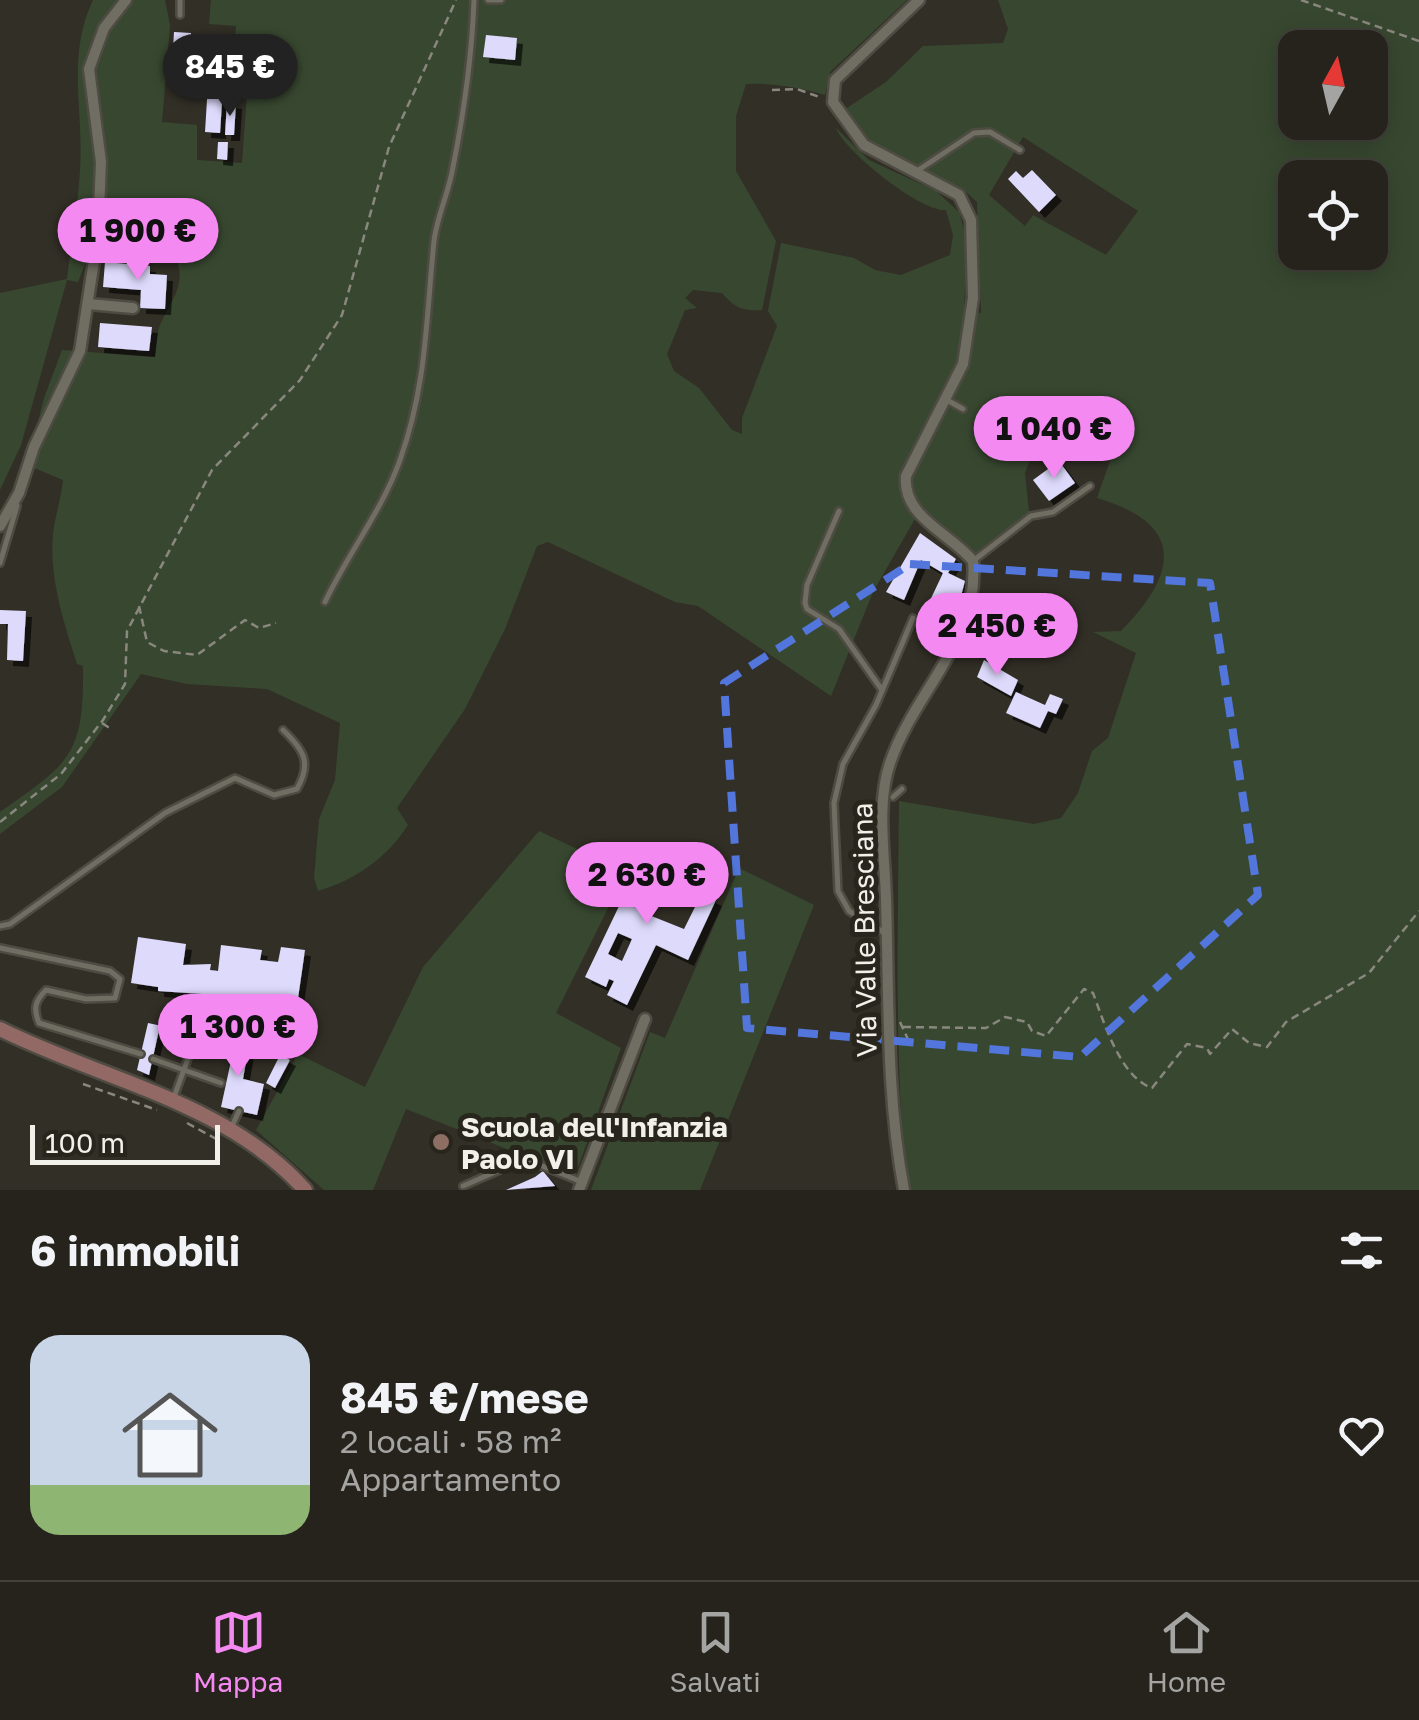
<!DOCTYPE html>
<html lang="it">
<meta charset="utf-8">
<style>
:root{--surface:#26231c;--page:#2e2b25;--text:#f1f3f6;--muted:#a4a4a3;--line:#42403b;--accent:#f489f1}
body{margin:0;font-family:"Golos Text",sans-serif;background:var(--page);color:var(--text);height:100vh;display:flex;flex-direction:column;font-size:38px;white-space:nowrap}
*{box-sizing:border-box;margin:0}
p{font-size:32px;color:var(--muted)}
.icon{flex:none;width:55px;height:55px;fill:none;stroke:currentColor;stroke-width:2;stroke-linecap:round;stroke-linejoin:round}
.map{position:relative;height:1190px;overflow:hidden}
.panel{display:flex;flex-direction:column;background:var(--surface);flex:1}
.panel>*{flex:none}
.needle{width:65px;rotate:8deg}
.buttons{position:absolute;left:1278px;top:30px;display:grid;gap:20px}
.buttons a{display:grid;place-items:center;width:110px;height:110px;border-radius:20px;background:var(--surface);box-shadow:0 5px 25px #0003,0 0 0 2px var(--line);font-size:50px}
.scale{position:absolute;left:30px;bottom:25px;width:190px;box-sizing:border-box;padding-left:10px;border:5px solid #f1f0e9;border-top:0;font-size:28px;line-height:35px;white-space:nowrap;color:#f1f0e9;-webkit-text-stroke:8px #28261c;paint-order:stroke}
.price{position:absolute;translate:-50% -85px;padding:0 22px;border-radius:35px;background:var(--accent);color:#111;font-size:32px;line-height:65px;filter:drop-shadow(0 2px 5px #0008)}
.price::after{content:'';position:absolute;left:50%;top:60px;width:30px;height:22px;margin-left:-15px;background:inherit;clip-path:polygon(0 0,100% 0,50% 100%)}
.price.on{background:#222;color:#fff}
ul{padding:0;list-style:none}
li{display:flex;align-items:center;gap:30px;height:250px;padding:0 30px}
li+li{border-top:2px solid var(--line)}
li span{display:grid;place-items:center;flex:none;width:280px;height:200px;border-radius:30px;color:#555}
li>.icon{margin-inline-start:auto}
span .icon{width:120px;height:120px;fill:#fffc;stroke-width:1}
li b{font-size:42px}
h2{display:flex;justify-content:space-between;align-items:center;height:120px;padding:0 30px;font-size:42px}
.menu{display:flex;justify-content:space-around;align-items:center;height:140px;border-top:2px solid var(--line);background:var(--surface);font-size:28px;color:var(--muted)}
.menu a{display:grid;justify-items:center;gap:5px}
.menu .on{color:var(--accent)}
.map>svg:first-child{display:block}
.green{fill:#384830;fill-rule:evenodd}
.building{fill:#dedafc;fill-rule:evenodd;filter:url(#shadow)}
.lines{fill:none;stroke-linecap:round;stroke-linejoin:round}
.lane-casing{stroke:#4e4b43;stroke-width:10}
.street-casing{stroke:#4e4b43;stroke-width:15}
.secondary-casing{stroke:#4e4b43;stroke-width:19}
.path{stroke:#89877e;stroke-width:2.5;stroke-dasharray:8 5;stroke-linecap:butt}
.lane{stroke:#706d62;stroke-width:5}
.street{stroke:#706d62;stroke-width:10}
.secondary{stroke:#926965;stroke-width:14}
.marked{fill:none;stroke:#5276dc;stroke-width:8;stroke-dasharray:20 12;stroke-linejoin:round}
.education-dot{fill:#8d6e63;stroke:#28261c;stroke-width:4}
.labels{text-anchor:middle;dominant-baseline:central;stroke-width:10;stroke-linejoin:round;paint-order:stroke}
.street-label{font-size:28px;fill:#f1f0e9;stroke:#28261c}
.poi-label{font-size:28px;font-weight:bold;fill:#f1f0e9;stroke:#28261c;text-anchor:start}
</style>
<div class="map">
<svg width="1419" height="1190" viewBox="0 0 1419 1190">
<defs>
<filter id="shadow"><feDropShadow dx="6" dy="6" stdDeviation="0" flood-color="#0009"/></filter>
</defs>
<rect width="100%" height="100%" fill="#322f26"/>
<g class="green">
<path d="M93,0H165L170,25L162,122L197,125V160L242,163L247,94L230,92L236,26L209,24L211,0H907L830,72L825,95C799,87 772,83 746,84L736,116V171L776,241L762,310C742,311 735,308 722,293L693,290L685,298L697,308L685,310L667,354L674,371L699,388L732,430L742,434V418L777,326L768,311L781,243L854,258L875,270L901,275L950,255L953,235L946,210C922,213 844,151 836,128L869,160L936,191L959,212L967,240L964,310L981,313L977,202L965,191L873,145L844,110L886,82L923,46L1003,43L1008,29L998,0H1419V1190H907C894,1060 898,932 899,801L1034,824L1061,818L1078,793L1092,751L1108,738L1136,653L1093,632L1121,631C1179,572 1185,524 1097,498L1118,438L1111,429L1077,427L1033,452L1025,473L1029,512L973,556L924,515L909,489L932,413C916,447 886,485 915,519L873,592L831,696L698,606L675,602L548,542L537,546L505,629L465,709L397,808L408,825C387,858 355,880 318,891L314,878L319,819L335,780L340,723L267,689L187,684L141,674L62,787L0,834V812C71,762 84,755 83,666L77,664C64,623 49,578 53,534C55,516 61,499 63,480L27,465L44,398L62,350L155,357C156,347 156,335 160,325C172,298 191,280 171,251L92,247L78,282L67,280L21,445L0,490V293L67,279C71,243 78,206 80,170C84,107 66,58 93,0ZM1295,48H1370V122H1295ZM1023,137L1138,211L1106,255L1033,215L1025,226L989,195ZM1295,178H1370V252H1295Z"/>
<polygon points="539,831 626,872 556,1013 621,1048 575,1176 406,1109 373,1190 324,1190 256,1130 298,1054 365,1087 423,967"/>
<polygon points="739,868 814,905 700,1190 591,1190 650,1032 665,1038"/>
</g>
<g class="building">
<polygon points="174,32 191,33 190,46 209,47 210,40 226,41 220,133 205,132 209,67 172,64"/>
<polygon points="486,35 517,38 515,60 483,57"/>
<polygon points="227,102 236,103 234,135 225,135"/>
<polygon points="218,142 228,142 227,160 217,159"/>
<polygon points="1032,170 1056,195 1039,212 1008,179 1016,171 1023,178"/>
<polygon points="105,262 150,266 150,274 167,275 165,309 140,308 141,290 103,287"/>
<polygon points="100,323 152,327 149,351 98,347"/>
<polygon points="1059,461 1075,483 1049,501 1033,480"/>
<polygon points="920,533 956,559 948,573 965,581 953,626 938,621 941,615 926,609 943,573 921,560 904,600 886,592"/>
<polygon points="0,610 26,611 23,661 7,660 8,624 0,624"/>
<polygon points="984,660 1018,680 1011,696 977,677"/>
<polygon points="1016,692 1045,705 1050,694 1063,699 1056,714 1048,711 1040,728 1006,713"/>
<path d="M682,847L696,854L681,898L652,884L639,911L684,929L702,893L716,900L688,960L656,945L627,1005L607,995L614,981L609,979L606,987L585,977L645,852L673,865ZM618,933L632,939L622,961L608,954Z"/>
<polygon points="138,937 186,944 183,965 211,964 210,970 218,971 221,945 262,950 260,960 278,962 281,947 305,950 296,1012 216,1001 217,995 158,991 158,987 131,983"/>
<polygon points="148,1023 185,1031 187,1023 191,1024 189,1037 159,1030 149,1075 137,1070"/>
<polygon points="198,1026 203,1027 202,1034 249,1045 243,1079 264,1084 257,1115 221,1107 234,1047 196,1038"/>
<polygon points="280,1055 290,1060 275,1088 266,1083"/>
<polygon points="543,1171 555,1186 506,1190 535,1177"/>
</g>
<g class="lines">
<defs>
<g id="lane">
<polyline points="180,0 180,15"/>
<polyline points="488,0 501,0"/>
<polyline points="917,171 974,133 990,132 1020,150"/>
<polyline points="947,400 963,409"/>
<polyline points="839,511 807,585 805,603 807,609 839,629 882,690"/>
<polyline points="973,561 1031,516 1053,512 1090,486"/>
<polyline points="0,563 17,506"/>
<path d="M325,602C348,553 382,511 400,460C427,384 426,319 434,241C437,216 449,192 453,167C464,112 472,56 474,0"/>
<polyline points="893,797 902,789"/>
<path d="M0,926L10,924L165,813L235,778L274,795L297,789C312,763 304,750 283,730"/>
<polyline points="883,932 849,911 838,891 834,803 843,764 876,705 913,618"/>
<path d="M0,948L110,971L120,979L115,998L86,999L46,990C35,1001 33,1008 39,1023L141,1054"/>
<polyline points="153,1059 221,1083"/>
<polyline points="174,1097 190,1053"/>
<polyline points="232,1126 239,1111"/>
<polyline points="463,1186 525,1159 582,1182"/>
</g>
<g id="street">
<polyline points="88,304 133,308"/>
<polyline points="0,526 19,493 34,447 80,351 98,235 101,162 89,69 104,28 126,0"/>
<polyline points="579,1190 645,1019"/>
<path d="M904,1190C886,1094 889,997 886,900C885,856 876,804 890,763C914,692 980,640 973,561C950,533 902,517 906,476L963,364L973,298L971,220L959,195L864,145L833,102L835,80L919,0"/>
</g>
<path id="secondary" d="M0,1029C102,1080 227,1102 305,1190"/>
</defs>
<use href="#lane" class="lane-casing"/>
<use href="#street" class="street-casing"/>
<use href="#secondary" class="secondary-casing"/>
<g class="path">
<polyline points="1301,0 1419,41"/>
<polyline points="772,90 797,89 822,98"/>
<polyline points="139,606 147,642 164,651 197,655 245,620 259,628 276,623"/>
<polyline points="102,723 111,729"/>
<polyline points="0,822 61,774 103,720 125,684 127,631 212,470 300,380 342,315 389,147 456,0"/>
<polyline points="900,1022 911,1046"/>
<path d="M903,1027L986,1028L1005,1017L1027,1022L1032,1031L1046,1036L1084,989L1093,993C1104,1022 1120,1077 1152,1088L1187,1044L1207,1048L1210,1054L1232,1029L1249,1043L1267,1047L1286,1022L1369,973L1419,911"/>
<polyline points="83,1084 157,1110"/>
<polyline points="187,1123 220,1141"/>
</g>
<use href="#lane" class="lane"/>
<use href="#street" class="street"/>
<use href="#secondary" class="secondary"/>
</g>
<path class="marked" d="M910,564L1210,583L1258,895L1080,1057L747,1028L724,683Z"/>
<circle class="education-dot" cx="441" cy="1142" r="10"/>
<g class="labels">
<g class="street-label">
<text transform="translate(864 930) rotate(-91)">Via Valle Bresciana</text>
</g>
<g class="poi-label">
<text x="461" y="1126">Scuola dell'Infanzia<tspan x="461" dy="32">Paolo VI</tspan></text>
</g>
</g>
</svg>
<div class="buttons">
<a><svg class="needle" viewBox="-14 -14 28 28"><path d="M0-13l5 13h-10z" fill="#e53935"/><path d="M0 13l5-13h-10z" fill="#a4a4a3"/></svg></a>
<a><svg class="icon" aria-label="locate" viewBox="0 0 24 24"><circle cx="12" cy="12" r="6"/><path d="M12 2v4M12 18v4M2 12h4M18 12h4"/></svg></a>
</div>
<div class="scale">100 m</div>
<b class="price on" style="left:230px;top:119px">845 €</b>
<b class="price" style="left:138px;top:283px">1 900 €</b>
<b class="price" style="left:1054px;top:481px">1 040 €</b>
<b class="price" style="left:997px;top:678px">2 450 €</b>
<b class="price" style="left:647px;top:927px">2 630 €</b>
<b class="price" style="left:238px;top:1079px">1 300 €</b>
</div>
<section class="panel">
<h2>6 immobili<svg class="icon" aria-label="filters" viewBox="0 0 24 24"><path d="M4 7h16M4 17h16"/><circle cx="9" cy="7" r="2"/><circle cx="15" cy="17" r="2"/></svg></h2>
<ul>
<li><span style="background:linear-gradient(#c9d6e8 75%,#8fb573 0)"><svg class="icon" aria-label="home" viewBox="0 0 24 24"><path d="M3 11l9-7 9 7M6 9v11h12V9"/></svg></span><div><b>845 €/mese</b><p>2 locali · 58 m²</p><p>Appartamento</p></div><svg class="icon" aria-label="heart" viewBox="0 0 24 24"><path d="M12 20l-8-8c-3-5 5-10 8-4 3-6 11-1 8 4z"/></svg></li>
</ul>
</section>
<nav class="menu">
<a class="on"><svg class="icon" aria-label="map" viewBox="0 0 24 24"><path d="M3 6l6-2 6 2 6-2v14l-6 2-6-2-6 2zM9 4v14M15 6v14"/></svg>Mappa</a>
<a><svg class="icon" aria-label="saved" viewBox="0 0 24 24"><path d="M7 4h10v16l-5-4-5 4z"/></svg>Salvati</a>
<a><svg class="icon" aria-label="home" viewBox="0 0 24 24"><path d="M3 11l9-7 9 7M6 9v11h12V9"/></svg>Home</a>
</nav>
